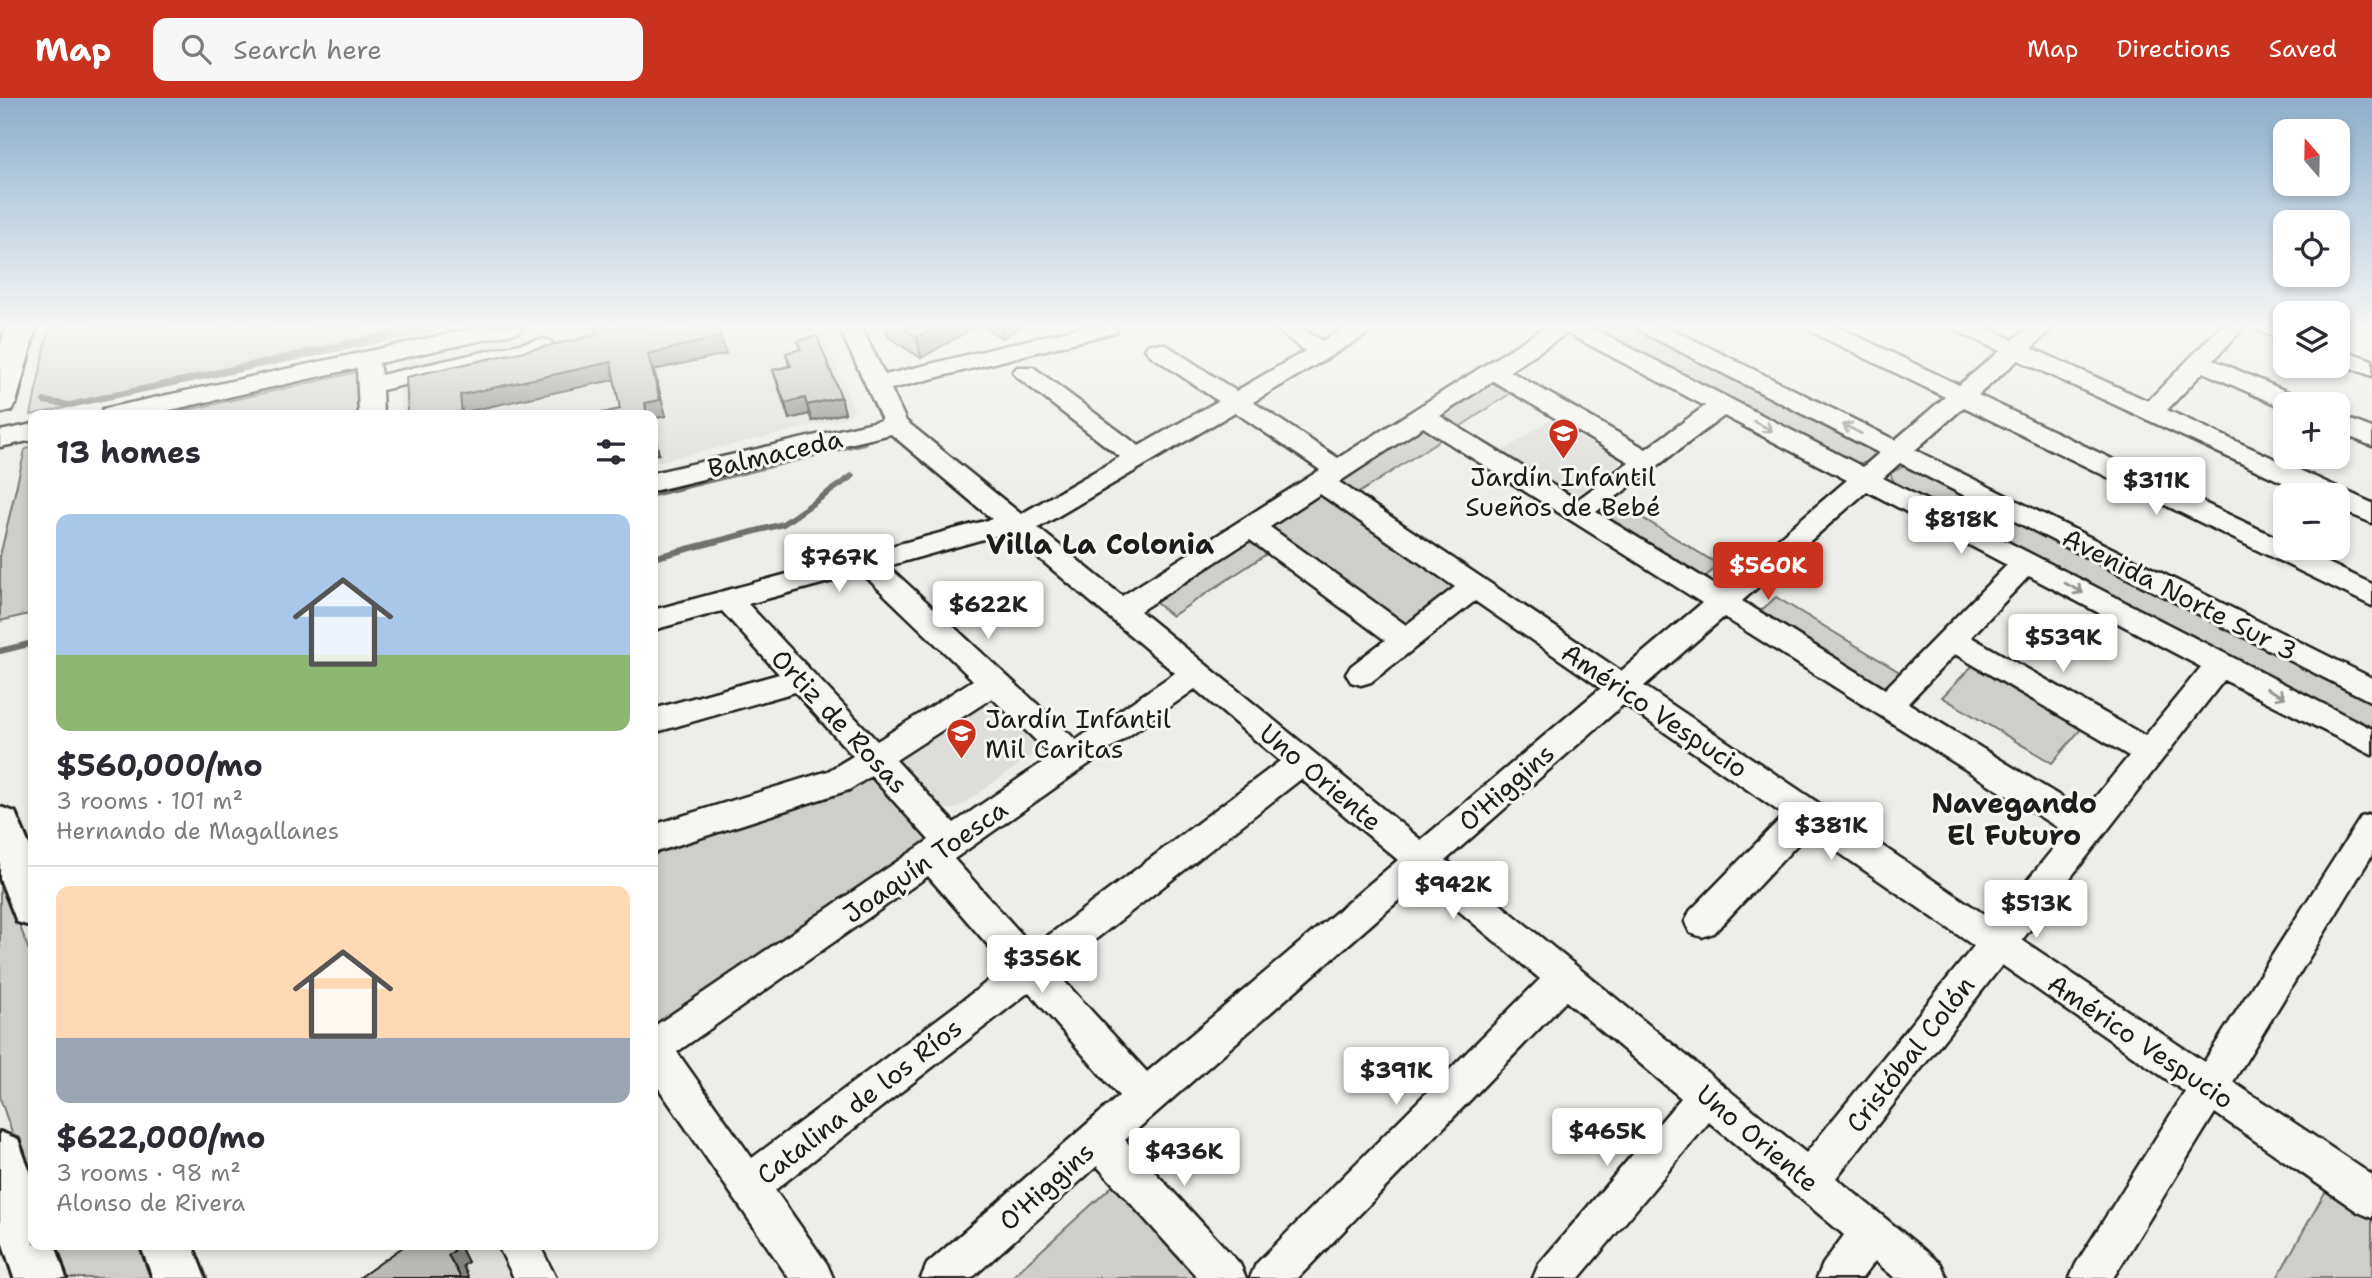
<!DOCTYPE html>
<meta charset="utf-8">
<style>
:root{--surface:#fff;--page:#f7f7f7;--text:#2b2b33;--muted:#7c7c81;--line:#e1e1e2;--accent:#c8321e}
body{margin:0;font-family:"Shantell Sans",sans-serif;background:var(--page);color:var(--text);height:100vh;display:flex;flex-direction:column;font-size:26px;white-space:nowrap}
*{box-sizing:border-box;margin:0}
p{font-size:23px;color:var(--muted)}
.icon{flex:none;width:38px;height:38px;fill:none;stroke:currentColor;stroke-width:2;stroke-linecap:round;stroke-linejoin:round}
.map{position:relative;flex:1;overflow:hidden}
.sheet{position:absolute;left:28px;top:312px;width:630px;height:840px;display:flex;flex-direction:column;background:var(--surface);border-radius:14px;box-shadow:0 4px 10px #0003}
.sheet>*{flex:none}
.needle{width:46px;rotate:340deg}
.tools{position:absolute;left:2273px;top:21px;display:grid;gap:14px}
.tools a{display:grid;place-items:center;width:77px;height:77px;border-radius:14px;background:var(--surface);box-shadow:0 4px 10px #0003;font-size:35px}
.price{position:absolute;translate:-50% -60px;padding:0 16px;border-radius:7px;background:#fff;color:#222;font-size:23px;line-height:46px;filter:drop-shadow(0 2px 4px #0008)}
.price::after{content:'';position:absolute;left:50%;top:42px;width:21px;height:16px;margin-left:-10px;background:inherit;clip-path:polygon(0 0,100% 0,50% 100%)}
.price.active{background:var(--accent);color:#fff}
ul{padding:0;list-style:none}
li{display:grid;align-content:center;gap:14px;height:371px;padding:0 28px}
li+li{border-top:2px solid var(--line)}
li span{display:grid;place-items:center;height:217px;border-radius:14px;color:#555}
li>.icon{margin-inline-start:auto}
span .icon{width:126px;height:126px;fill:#fffc;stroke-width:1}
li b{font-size:30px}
h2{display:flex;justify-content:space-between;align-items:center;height:84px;padding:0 28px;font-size:30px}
header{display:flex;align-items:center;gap:42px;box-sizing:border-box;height:98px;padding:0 35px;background:var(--accent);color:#fff}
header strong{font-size:33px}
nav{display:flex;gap:38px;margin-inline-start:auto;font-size:24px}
.search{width:490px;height:63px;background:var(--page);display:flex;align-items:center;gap:18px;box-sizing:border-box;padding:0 24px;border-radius:14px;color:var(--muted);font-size:26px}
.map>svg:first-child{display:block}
.built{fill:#ddddda}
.green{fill:#cececb;stroke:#757574;stroke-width:2}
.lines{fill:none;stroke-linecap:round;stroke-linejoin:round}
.stream{stroke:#6f6f6d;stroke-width:6}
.minor-casing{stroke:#1c1c1c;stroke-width:5}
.major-casing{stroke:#1c1c1c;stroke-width:6}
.minor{fill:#f6f6f2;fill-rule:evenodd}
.major{fill:#f6f6f2;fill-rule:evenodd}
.wall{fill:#9f9f9d;stroke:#1c1c1c;stroke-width:2}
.shaded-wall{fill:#82827f;stroke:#1c1c1c;stroke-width:2}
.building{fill:#b9b9b6;stroke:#1c1c1c;stroke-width:2}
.oneway{stroke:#949492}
.labels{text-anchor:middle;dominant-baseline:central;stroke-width:6;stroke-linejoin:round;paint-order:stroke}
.street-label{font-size:26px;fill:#1c1c1c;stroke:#f6f6f2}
.poi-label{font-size:26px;fill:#1c1c1c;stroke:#f6f6f2}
.neighbourhood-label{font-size:28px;font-weight:bold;fill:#1c1c1c;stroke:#f6f6f2}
</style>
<header>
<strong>Map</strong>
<div class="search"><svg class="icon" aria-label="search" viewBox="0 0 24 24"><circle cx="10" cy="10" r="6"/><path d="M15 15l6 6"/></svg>Search here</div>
<nav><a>Map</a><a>Directions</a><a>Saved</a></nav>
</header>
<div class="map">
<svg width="2372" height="1180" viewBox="0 0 2372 1180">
<rect width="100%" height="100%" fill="#edede9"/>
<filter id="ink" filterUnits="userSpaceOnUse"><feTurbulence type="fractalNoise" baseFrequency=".0143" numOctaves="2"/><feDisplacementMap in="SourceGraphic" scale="14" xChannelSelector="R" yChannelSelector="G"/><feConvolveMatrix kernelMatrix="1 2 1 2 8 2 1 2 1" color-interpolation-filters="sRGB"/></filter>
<g filter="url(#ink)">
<g class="built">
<polygon points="564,229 821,229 854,312 847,320 653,365 653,317 402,317 398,271 407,264"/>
<polygon points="1549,322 1615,359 1620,366 1578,396 1565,397 1499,356"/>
<polygon points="980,605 995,608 1036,645 1034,656 956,711 941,711 897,667 900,656"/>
<polygon points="409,1146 495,1146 514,1180 360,1180"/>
</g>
<g class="green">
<polygon points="49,229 450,229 31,317"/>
<path d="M1586,229H1639L1867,344L1878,355C1870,369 1855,366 1841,361Z"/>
<polygon points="358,274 359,317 165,317"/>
<polygon points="1488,281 1517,291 1452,334 1435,316"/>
<polygon points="1420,327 1446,338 1357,396 1339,381"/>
<polygon points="33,347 33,515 0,523 0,458 25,352"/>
<polygon points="1902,369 1911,369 2372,600 2372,635 1896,389 1890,375"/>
<polygon points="1319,394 1458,487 1406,532 1264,427"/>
<polygon points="1607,398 1719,467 1698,485 1596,421 1592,409"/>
<polygon points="1250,439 1274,451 1172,518 1150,500"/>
<polygon points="1776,499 1906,578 1888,594 1754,519"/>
<polygon points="1973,567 2081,631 2052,665 1942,599"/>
<polygon points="868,671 937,741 660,931 653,920 653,747 841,689"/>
<polygon points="0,773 33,864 33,1096 0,1000"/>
<polygon points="1121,1080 1212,1180 1011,1180"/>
<polygon points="2328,1089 2372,1119 2372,1180 2277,1180"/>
<polygon points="50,1146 138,1146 150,1180 62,1180"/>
</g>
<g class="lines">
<g class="stream">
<polyline points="44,303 70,307 423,229"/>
<polyline points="653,396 864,344"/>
<polyline points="653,460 783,426 852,378"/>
<polyline points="0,553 33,545"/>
</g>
<defs>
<g id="minor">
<polygon points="480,229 522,229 519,234 379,265 381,277 542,241 550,243 554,248 550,253 382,292 383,317 359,317 357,270 148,317 100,317 103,311 112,309"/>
<path d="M839,229H861L885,277L1081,229H1119L1116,234L891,291L906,323L1021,416L1120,359L1017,279L1013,274L1017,269H1033L1139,348L1218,303L1149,256L1145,251L1149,246H1165L1236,293L1305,253L1273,229H1300L1322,243L1347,229H1374L1371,234L1253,304L1338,360L1545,229H1590L1863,369L1879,355L1642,234L1639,229H1668L1895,342L1945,299L1812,234L1809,229H1838L1959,287L2000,253L1959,234L1956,229H1986L2013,242L2028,229H2053L2032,250L2148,303L2220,229H2244L2214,262L2304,301L2307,306H2286V311L2203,274L2167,312L2372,405V425L2338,411V397H2310L2018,262L1978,297L2286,444V450H2297L2372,486V508L1964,309L1915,352L2372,580V604L1900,365L1883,380L2372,631V657L2224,582L2022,842L2204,964L2361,719L2372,716V757L2233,984L2372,1077V1120L2358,1114L2215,1015L2113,1180H2070L2076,1166L2185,994L2002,867L1836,1080L1941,1166L1947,1180H1895L1875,1163L1862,1180H1817L1823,1166L1844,1137L1709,1024L1579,1180H1533L1539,1166L1681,1000L1566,903L1298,1180H1250L1256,1166L1540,881L1422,782L1125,1042L1240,1166L1246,1180H1198L1097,1068L972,1180H921L927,1166L1119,998L1029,894L775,1092L827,1166L833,1180H789L653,982V929L929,742L871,678L849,692L653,755V727L828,673L853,658L795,594L653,635V611L779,576L722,513L653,532V512L992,421L891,336L653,393V375L882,322ZM1567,235L1705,308L1646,351L1510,273ZM1493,283L1629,364L1577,402L1440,318ZM1235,314L1320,372L1122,498L1038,430ZM1724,318L1847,382L1720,490L1596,414ZM1423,329L1702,505L1621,573L1339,384ZM1867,393L2007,467L1885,591L1742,503ZM1320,396L1455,489L1406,527L1270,429ZM1008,434L1175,575L1076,642L888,468ZM1250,442L1385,542L1351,568L1346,576L1351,584L1361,587L1371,584L1475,503L1601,590L1421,742L1140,513ZM862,475L973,582L877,643L748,506ZM2029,478L2201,569L2145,638L1971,539ZM1724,519L2066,735L1994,823L1644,588ZM1955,556L2129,658L2084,713L1908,605ZM1195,591L1280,663L1033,849L954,761ZM992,600L1052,658L954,725L896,662ZM1624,606L1784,717L1690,813L1685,824L1690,835L1702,839L1714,835L1809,734L1974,848L1806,1055L1446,762ZM1301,681L1398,762L1147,974L1055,873ZM928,778L1007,869L752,1060L677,954Z"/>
<polygon points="2258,229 2286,229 2286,243 2261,234"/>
<polygon points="2338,250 2372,262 2372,278 2338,265"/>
<polygon points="2338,317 2372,330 2372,348 2338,334"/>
<polygon points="33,326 33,342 0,349 0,333"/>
<polygon points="497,1146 539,1146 556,1180 514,1180"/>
</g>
<g id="major">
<polygon points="6,229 36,229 16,305 11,312 0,315 0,250"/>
<polygon points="0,709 15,714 33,756 33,829 17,824 0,781"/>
<polygon points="0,1034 18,1041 33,1083 33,1146 55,1146 66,1180 14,1180 0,1137"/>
<polygon points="140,1146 192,1146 205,1180 153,1180"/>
</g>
</defs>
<use href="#minor" class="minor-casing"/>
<use href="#major" class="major-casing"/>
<use href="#minor" class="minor"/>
<use href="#major" class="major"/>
</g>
<g class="wall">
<polygon points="886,229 975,229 921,260 888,239"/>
<polygon points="984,229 1021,229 1002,240"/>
<polygon points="798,243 841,299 845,315 812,323 809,316 789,321 773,272 789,268 786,255 800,252"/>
</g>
<g class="shaded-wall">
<polygon points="935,229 975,229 921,260 917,239"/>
<polygon points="1001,229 1021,229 1002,240"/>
<polygon points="721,239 726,256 654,272 666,318 653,321 653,317 647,317 645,305 648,256"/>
<polygon points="611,264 618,281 469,313 469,317 462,317 460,297"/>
<polygon points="841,299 845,315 812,323 807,307"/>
<polygon points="805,300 809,316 789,321 785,305"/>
<polygon points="653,329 659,356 653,357"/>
<polygon points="450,1146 459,1146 468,1164 463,1168 469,1180 461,1180 448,1157"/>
</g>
<g class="building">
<polygon points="595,229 718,229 721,239 648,256 660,302 645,305 647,317 593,317 620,311 611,264 460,297 462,317 408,317 406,279 597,237"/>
<polygon points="902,229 935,229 917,239"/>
<polygon points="817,238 841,299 807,307 805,300 785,305 773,272 791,268 786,255 801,251 798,243"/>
<polygon points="407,1146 450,1146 454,1153 448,1157 461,1180 359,1180"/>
</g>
<defs><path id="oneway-shaft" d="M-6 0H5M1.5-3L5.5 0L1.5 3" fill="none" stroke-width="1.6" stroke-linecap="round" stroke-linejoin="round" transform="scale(1.75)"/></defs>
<g class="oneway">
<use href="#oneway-shaft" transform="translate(1763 328) rotate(28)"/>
<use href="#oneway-shaft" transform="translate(1852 331) rotate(-153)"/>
<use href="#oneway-shaft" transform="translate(2074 490) rotate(28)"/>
<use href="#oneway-shaft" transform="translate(2276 595) rotate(27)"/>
</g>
</g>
<linearGradient id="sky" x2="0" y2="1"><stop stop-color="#8daecc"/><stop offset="0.58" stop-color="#f7f7f5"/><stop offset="1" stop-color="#f7f7f5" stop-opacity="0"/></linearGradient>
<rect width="2372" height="394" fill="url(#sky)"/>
<defs>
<symbol id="school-pin" viewBox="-11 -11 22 30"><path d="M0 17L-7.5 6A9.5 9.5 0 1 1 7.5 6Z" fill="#c8321e" stroke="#f6f6f2"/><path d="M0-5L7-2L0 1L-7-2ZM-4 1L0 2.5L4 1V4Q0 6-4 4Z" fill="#fff"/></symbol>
</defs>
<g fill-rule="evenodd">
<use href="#school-pin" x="1546" y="318" width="35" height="47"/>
<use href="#school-pin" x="944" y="618" width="35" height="47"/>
</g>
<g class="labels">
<g class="street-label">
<text transform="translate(775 355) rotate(-13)">Balmaceda</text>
<text transform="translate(2180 496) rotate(27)">Avenida Norte Sur 3</text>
<text transform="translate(1655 612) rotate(34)">Américo Vespucio</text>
<text transform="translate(840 623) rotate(47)">Ortiz de Rosas</text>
<text transform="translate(1321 679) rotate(40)">Uno Oriente</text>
<text transform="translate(1506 689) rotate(-41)">O'Higgins</text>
<text transform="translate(925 763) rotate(-35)">Joaquín Toesca</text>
<text transform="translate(2141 943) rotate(34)">Américo Vespucio</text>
<text transform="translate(1910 956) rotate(-52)">Cristóbal Colón</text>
<text transform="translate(859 1003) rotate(-38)">Catalina de los Ríos</text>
<text transform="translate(1758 1040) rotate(40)">Uno Oriente</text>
<text transform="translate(1046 1088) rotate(-42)">O'Higgins</text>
</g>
<g class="poi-label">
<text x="1563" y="378">Jardín Infantil<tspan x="1563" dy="30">Sueños de Bebé</tspan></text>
<text x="985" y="620" text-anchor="start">Jardín Infantil<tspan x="985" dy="30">Mil Caritas</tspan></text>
</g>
<g class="neighbourhood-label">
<text x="1100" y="446">Villa La Colonia</text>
<text x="2014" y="705">Navegando<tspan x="2014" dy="32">El Futuro</tspan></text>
</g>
</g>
</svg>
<div class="tools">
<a><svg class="needle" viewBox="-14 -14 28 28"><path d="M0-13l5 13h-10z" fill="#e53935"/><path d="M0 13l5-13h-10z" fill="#7c7c81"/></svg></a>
<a><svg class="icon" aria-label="locate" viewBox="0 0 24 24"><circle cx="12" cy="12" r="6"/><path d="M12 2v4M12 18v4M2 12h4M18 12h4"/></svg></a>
<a><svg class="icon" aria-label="layers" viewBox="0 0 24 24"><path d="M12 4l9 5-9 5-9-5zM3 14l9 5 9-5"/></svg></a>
<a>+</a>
<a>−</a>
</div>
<b class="price" style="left:2156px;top:419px">$311K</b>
<b class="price" style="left:1961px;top:458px">$818K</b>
<b class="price" style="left:839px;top:496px">$767K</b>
<b class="price active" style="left:1768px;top:504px">$560K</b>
<b class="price" style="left:988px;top:543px">$622K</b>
<b class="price" style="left:2063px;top:576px">$539K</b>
<b class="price" style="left:1831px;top:764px">$381K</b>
<b class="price" style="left:1453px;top:823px">$942K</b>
<b class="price" style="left:2036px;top:842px">$513K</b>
<b class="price" style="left:1042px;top:897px">$356K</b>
<b class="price" style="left:1396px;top:1009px">$391K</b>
<b class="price" style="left:1607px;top:1070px">$465K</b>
<b class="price" style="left:1184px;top:1090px">$436K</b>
<section class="sheet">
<h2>13 homes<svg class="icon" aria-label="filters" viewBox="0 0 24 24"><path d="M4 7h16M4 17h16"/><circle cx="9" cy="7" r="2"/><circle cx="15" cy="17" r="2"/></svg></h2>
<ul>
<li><span style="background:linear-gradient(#a9c7e8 65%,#8fb573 0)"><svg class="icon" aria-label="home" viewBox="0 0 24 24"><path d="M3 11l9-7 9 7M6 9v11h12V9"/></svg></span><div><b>$560,000/mo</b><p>3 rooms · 101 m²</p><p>Hernando de Magallanes</p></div></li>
<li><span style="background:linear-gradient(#ffd9b3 70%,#9aa5b1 0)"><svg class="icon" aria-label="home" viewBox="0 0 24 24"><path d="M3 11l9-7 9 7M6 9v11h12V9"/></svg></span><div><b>$622,000/mo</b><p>3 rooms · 98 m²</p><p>Alonso de Rivera</p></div></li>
</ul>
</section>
</div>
